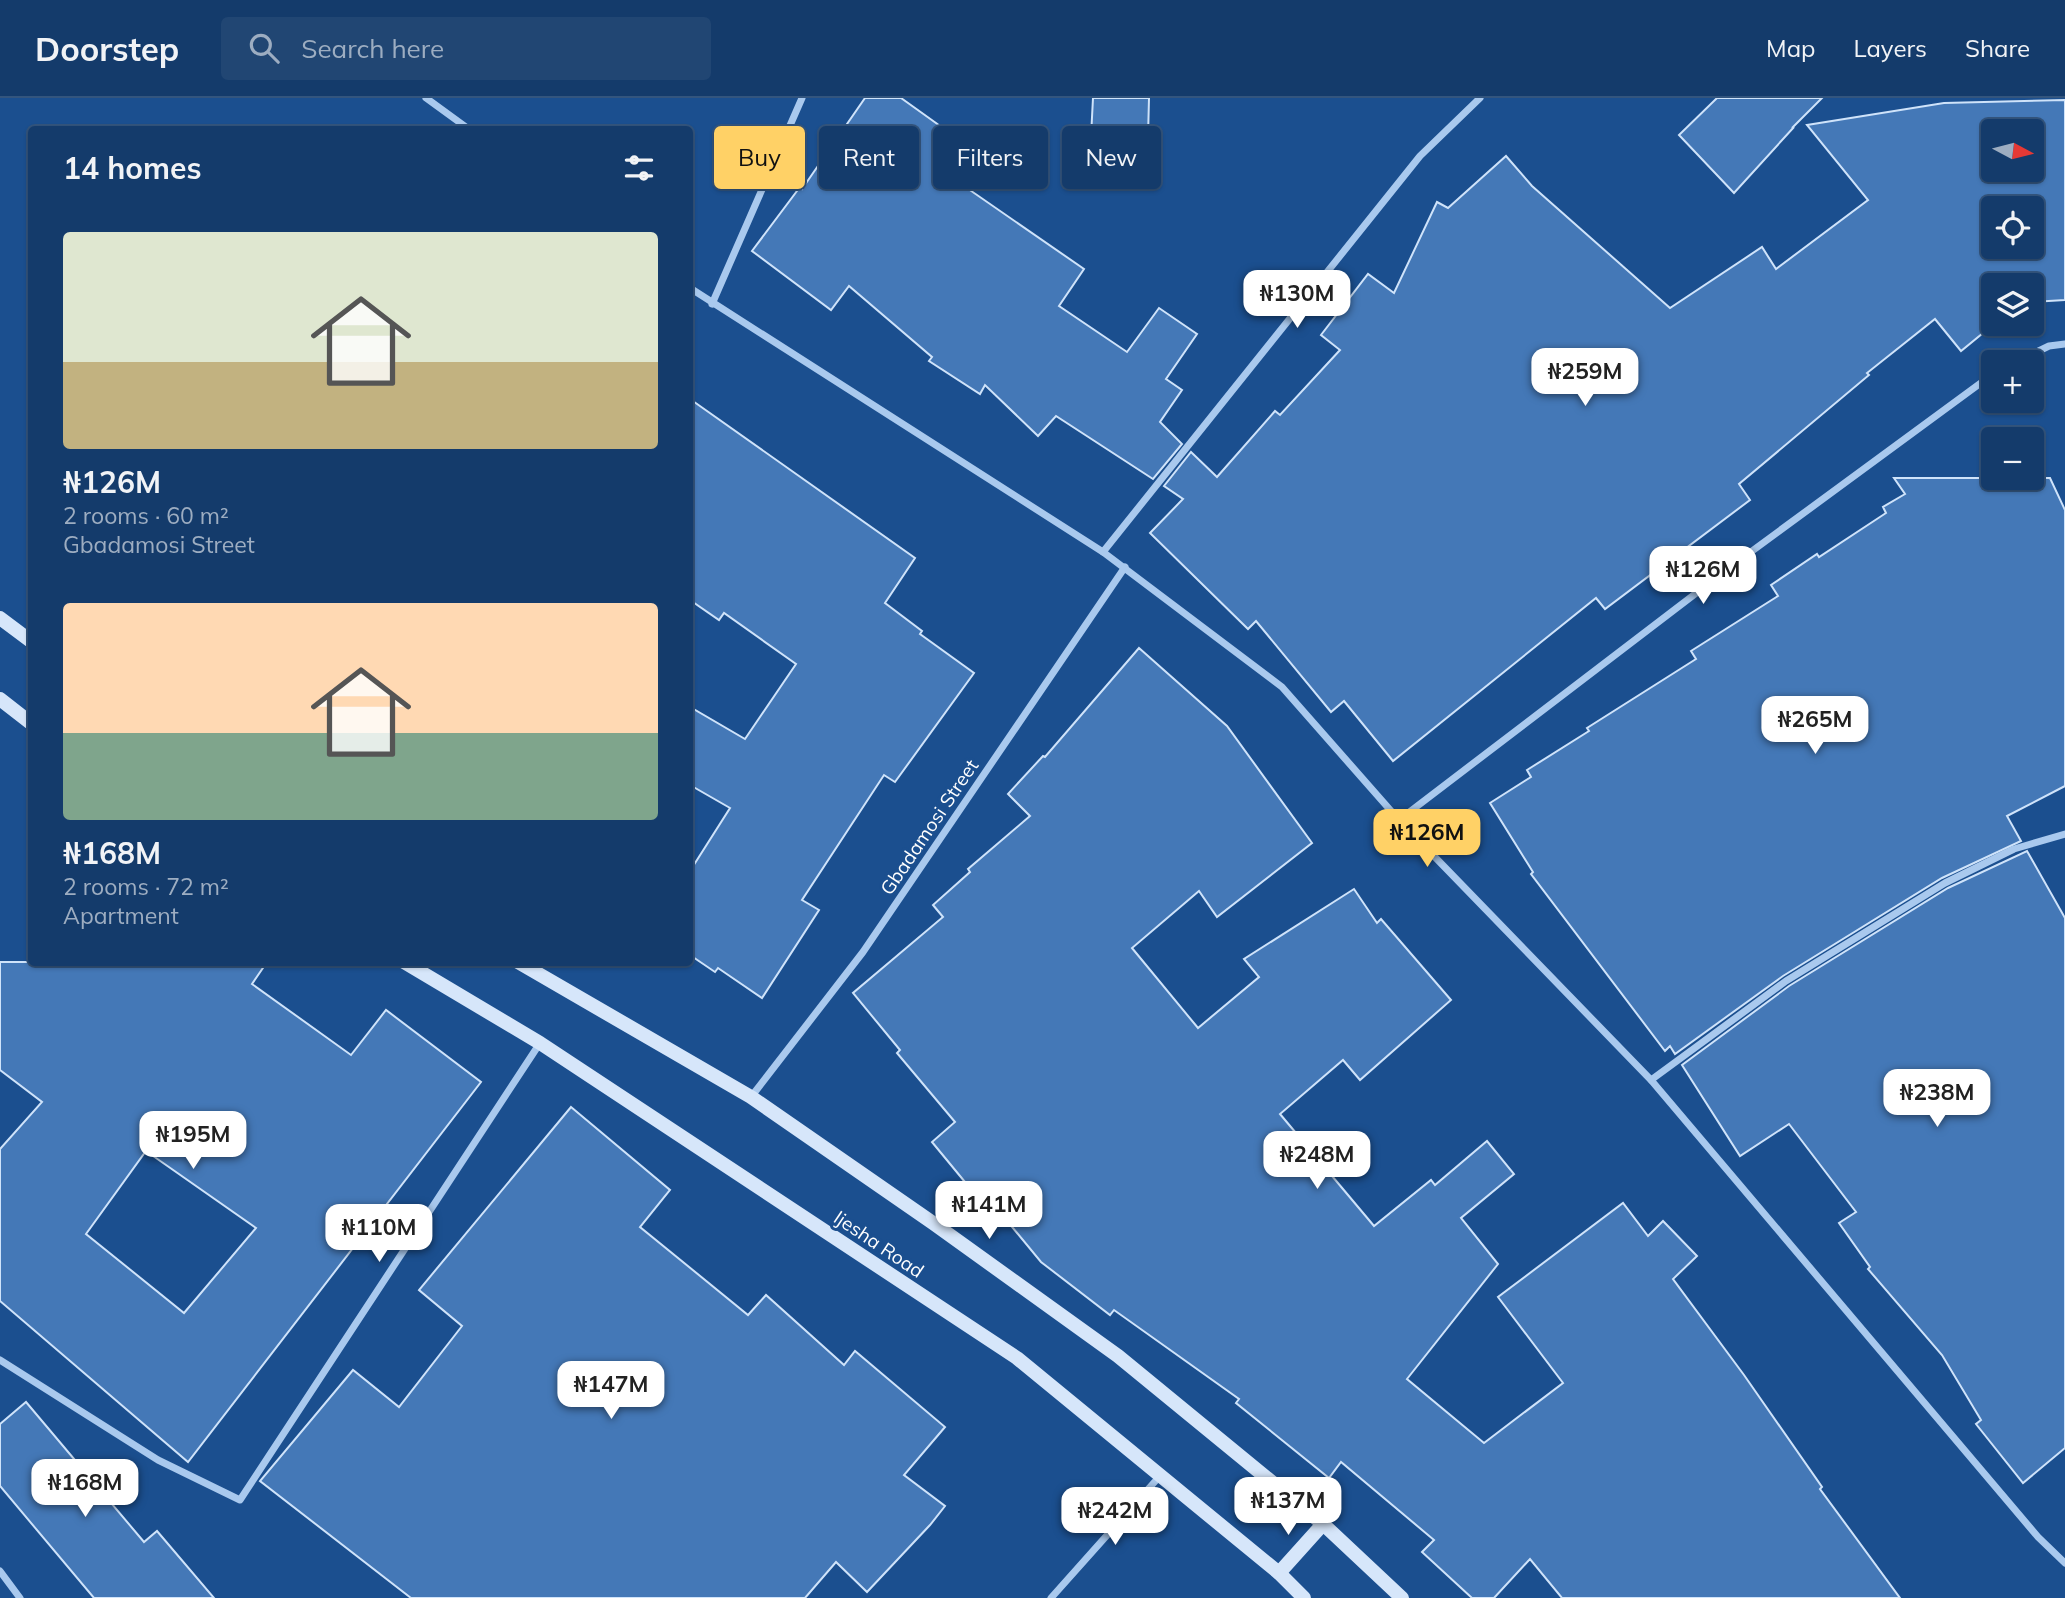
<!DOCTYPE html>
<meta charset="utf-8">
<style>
:root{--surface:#143b6b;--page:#214673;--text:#f1f3f6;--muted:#9dadc1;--line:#33557e;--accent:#ffd166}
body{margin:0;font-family:Mulish,sans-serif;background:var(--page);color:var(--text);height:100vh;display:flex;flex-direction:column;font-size:26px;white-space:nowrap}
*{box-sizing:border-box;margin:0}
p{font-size:23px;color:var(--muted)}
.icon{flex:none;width:38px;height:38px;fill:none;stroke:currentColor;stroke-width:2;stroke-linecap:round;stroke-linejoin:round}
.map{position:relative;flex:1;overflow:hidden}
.panel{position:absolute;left:28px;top:28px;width:665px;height:840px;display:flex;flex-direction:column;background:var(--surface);border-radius:7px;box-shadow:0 2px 5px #0004,0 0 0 2px var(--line)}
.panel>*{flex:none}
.top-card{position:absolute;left:714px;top:28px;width:665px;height:63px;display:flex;gap:14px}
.needle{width:46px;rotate:97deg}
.tools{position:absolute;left:1981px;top:21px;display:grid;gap:14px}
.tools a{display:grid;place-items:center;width:63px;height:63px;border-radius:7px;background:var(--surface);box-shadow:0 2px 5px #0004,0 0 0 2px var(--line);font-size:35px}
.price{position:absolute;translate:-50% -60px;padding:0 16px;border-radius:14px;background:#fff;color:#222;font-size:23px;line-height:46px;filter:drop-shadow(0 2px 4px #0008)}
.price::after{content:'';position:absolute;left:50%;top:42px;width:21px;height:16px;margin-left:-10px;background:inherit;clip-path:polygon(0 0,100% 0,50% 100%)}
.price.on{background:var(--accent);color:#111}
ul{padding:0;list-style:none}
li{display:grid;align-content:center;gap:14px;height:371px;padding:0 35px}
li span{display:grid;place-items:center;height:217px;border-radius:7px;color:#555}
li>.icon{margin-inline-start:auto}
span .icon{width:126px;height:126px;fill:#fffc;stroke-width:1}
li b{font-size:30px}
h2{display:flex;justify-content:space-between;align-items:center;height:84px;padding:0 35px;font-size:30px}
.tag{padding:0 24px;border-radius:7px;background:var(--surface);box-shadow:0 2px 5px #0004,0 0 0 2px var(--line);font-size:24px;line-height:63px}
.tag.on{background:var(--accent);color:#111}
header{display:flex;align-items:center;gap:42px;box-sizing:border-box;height:98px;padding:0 35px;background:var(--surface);border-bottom:2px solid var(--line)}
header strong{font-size:33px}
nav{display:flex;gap:38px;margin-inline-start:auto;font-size:24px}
.search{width:490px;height:63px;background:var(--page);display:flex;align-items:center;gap:18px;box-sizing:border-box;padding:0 24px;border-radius:7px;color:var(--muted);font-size:26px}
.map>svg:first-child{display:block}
.building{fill:#4478b7;stroke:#cfe3fa;stroke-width:2;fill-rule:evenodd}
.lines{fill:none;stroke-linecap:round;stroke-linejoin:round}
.street{stroke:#a9c9ee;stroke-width:7}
.secondary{stroke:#d6e6fa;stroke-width:14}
.labels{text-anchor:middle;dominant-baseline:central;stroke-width:6;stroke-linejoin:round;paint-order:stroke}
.street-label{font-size:19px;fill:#fff;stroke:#1b4f8f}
</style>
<header>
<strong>Doorstep</strong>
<div class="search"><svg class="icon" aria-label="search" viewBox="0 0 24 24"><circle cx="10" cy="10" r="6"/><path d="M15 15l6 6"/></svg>Search here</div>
<nav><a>Map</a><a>Layers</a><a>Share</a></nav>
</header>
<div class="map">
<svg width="2065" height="1500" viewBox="0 0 2065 1500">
<rect width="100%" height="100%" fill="#1b4f8f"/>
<g class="building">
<polygon points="865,0 901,0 1003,73 938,70 1084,171 1059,208 1127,254 1159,210 1197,236 1166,281 1182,292 1160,324 1182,346 1153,381 1056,318 1038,338 985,287 980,296 929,263 932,259 849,188 831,212 752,153 800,89 802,91"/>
<polygon points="1093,0 1149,0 1147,80 1089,77"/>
<polygon points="1717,0 1822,0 1792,30 1794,29 1734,95 1679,37"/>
<path d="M2065,2V202L2032,204V187H1993L1994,226L1961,253L1935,221L1867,275L1869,277L1739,386L1750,402L1605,511L1596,500L1393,663L1344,603L1331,614L1256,523L1248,531L1150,435L1183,401L1164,388L1191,354L1217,379L1275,313L1280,317L1340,252L1321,237L1368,176L1394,195L1437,104L1448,110L1506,58L1532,88L1670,210L1762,149L1776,171L1868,102L1807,27L1944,5ZM1993,33H2032V72H1993ZM1993,110H2032V149H1993Z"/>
<polygon points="690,301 915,460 885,505 922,533 920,536 974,575 895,684 884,677 802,802 819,812 762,900 718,870 715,874 690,857 690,773 730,710 690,687 690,609 745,641 796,566 724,515 719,522 690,502"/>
<polygon points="1894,380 2050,380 2065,412 2065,688 2007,718 2021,743 1942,780 1783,878 1675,956 1670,948 1665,953 1531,776 1533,774 1490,705 1531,679 1527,672 1589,633 1587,630 1696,561 1691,553 1778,498 1771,487 1817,456 1819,459 1886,415 1883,409 1905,396"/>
<polygon points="1139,550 1227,628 1312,745 1217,819 1199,793 1132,850 1198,930 1259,879 1244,861 1354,791 1377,825 1381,821 1451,902 1360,982 1343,962 1280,1016 1374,1128 1431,1082 1435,1087 1487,1043 1514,1076 1461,1120 1498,1166 1407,1281 1484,1345 1563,1285 1498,1199 1623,1105 1648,1138 1663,1123 1697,1158 1673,1181 1744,1277 1822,1389 1820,1391 1900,1500 1562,1500 1530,1461 1494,1500 1472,1500 1422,1454 1434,1442 1341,1364 1329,1380 1236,1305 1239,1301 1114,1212 1110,1217 1041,1164 980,1090 974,1095 932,1044 955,1024 897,955 900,952 853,895 943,819 933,807 970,774 968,771 1030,718 1008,696 1043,658 1045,659"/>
<polygon points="2027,753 2065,820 2065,1350 2023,1385 1976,1326 1981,1322 1942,1257 1868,1171 1870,1169 1839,1125 1856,1114 1789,1026 1740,1058 1682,967 1789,888 1948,790"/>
<path d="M0,864H267L252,886L351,957L386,912L481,984L188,1364L0,1203V1051L42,1004L0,972ZM146,1053L256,1130L184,1215L86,1136Z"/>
<polygon points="571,1009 670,1092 640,1129 748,1217 766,1197 844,1267 855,1253 945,1329 904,1377 945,1408 930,1427 867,1494 836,1464 805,1500 411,1500 260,1383 353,1272 399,1309 462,1228 419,1192"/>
<polygon points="26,1304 144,1444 157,1433 214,1500 94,1500 0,1388 0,1326"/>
</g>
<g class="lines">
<g class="street">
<polyline points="426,0 470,32"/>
<polyline points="690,190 1103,454 1282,589 1399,722 1651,982 2038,1439 2065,1465"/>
<polyline points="712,206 802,0"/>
<polyline points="2016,264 2049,248 2065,246"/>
<polyline points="1103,454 1420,58 1480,0"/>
<polyline points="1399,722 1733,467 1993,276"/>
<polyline points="1651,982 1786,883 1945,785 2014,751 2065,736"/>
<polyline points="751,999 863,854 1125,469"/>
<polyline points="0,1262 158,1362 240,1402 540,945"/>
<polyline points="0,1473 20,1500"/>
<polyline points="1051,1500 1159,1379"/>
</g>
<g class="secondary">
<polyline points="0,520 32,544"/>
<polyline points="0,601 32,626"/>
<polyline points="404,864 540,945 1017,1260 1279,1475 1304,1500"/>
<polyline points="518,864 751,999 933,1125 1118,1258 1323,1426 1402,1500"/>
<polyline points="1279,1475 1323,1426"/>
</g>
</g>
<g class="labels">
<g class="street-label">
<text transform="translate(929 729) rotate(-56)">Gbadamosi Street</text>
<text transform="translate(879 1146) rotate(34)">Ijesha Road</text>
</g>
</g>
</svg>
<div class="tools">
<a><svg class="needle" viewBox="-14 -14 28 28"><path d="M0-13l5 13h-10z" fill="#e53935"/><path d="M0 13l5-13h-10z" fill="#9dadc1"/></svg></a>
<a><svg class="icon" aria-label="locate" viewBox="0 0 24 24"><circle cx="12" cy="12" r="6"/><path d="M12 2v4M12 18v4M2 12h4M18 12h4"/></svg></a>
<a><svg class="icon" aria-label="layers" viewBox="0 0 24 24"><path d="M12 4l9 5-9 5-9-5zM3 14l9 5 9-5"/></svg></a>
<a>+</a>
<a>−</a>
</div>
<b class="price" style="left:1297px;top:232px">₦130M</b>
<b class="price" style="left:1585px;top:310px">₦259M</b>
<b class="price" style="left:1703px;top:508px">₦126M</b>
<b class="price" style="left:1815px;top:658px">₦265M</b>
<b class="price on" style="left:1427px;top:771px">₦126M</b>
<b class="price" style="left:1937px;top:1031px">₦238M</b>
<b class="price" style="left:193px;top:1073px">₦195M</b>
<b class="price" style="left:1317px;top:1093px">₦248M</b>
<b class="price" style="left:989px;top:1143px">₦141M</b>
<b class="price" style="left:379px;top:1166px">₦110M</b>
<b class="price" style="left:611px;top:1323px">₦147M</b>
<b class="price" style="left:85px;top:1421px">₦168M</b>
<b class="price" style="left:1288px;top:1439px">₦137M</b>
<b class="price" style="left:1115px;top:1449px">₦242M</b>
<div class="top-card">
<a class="tag on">Buy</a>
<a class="tag">Rent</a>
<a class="tag">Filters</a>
<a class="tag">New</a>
</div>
<section class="panel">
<h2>14 homes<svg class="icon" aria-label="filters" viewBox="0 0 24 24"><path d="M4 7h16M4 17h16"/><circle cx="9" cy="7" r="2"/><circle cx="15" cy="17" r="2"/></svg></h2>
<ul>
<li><span style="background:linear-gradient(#dfe7d0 60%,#c2b280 0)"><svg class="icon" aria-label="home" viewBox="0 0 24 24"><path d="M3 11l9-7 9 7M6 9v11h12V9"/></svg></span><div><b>₦126M</b><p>2 rooms · 60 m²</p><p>Gbadamosi Street</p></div></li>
<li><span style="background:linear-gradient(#ffd9b3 60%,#7fa58c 0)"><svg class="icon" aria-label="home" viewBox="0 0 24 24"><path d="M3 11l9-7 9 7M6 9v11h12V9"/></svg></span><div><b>₦168M</b><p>2 rooms · 72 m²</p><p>Apartment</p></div></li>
</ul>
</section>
</div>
